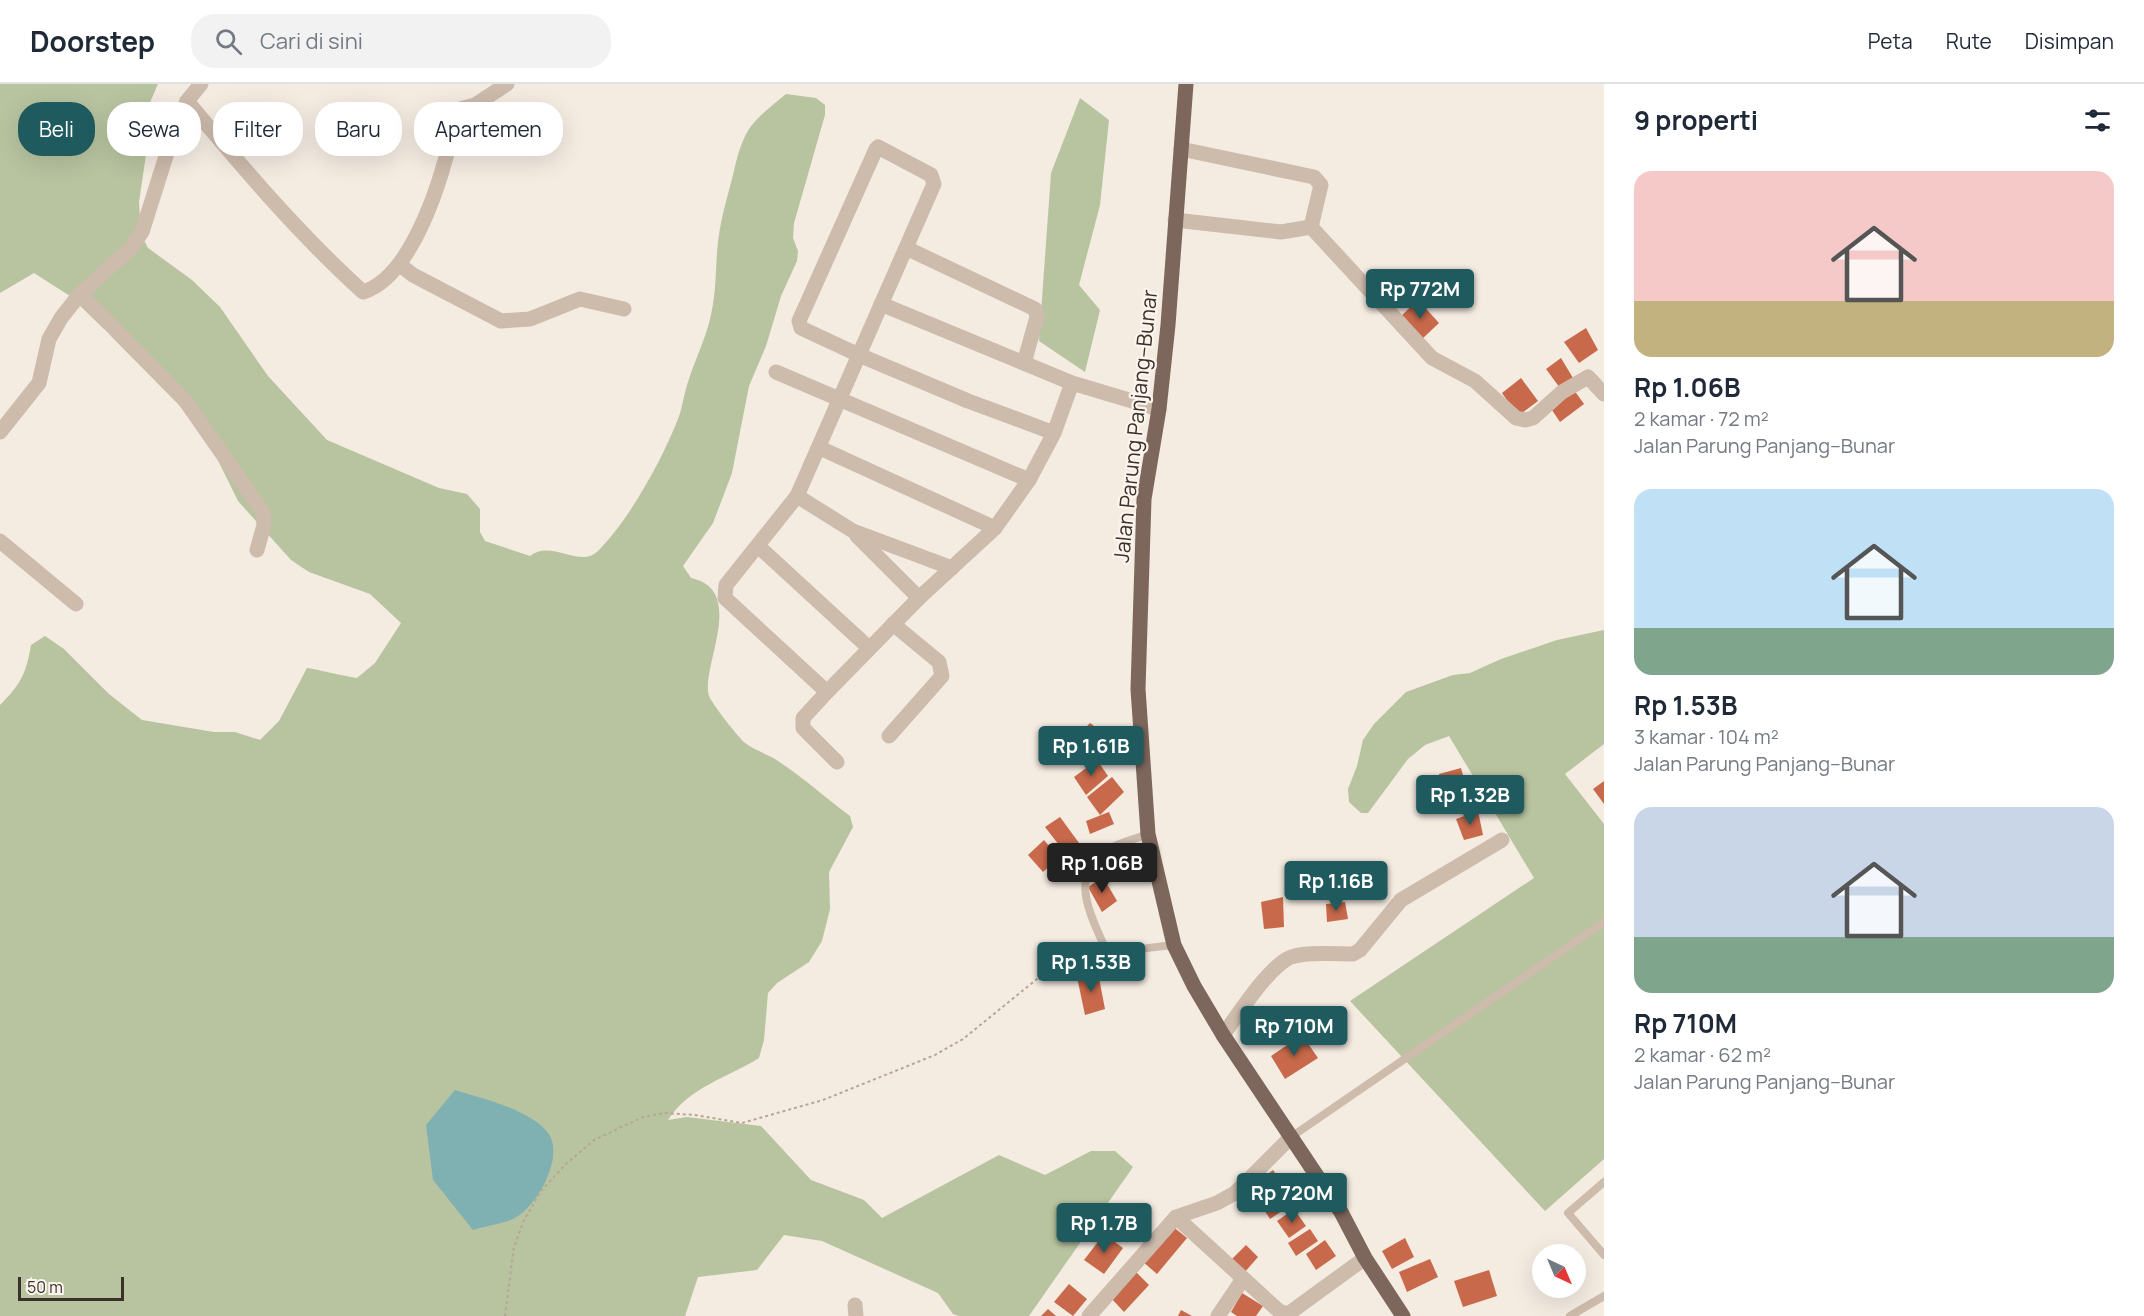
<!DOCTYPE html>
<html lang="id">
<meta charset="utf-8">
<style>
:root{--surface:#fff;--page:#f2f2f3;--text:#1f2937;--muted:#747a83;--line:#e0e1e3;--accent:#1f5a5e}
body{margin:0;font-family:Manrope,sans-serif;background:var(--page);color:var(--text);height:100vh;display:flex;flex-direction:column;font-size:22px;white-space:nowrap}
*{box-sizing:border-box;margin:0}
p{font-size:20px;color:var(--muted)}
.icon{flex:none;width:33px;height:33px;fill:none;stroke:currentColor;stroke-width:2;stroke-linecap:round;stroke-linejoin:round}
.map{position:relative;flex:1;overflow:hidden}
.side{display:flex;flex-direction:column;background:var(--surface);width:540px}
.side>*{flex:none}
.guide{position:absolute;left:18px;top:18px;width:570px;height:54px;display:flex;gap:12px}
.needle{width:39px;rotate:136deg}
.controls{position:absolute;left:1532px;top:1160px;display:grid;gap:12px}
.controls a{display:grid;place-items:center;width:54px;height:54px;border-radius:50%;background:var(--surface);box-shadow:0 6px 24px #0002;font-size:30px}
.scale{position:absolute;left:18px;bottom:15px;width:106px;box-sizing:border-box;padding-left:6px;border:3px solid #3b302b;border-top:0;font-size:16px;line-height:21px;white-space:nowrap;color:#3b302b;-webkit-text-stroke:4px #fbf5ee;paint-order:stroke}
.price{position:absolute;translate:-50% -51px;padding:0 14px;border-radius:6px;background:var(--accent);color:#fff;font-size:20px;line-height:39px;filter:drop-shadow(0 2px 3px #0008)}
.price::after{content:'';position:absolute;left:50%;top:36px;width:18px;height:14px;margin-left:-9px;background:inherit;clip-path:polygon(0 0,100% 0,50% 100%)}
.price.active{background:#222;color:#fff}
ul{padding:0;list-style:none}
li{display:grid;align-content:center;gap:12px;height:318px;padding:0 30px}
li span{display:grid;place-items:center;height:186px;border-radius:18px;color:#555}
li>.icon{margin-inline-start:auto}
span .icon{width:108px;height:108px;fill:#fffc;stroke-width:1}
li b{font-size:26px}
h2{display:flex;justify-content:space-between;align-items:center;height:72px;padding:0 30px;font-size:26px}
.chip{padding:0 21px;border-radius:24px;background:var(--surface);box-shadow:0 6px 24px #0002;font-size:21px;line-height:54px}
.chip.active{background:var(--accent);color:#fff}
header{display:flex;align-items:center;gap:36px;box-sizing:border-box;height:84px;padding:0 30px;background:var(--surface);border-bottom:2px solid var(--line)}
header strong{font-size:28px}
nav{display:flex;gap:33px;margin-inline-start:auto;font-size:21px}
.search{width:420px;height:54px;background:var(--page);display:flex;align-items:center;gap:15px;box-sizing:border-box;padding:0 21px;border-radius:24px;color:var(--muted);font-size:22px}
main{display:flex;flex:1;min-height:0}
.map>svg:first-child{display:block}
.green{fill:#b8c4a0}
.water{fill:#7fb0b2}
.building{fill:#c8694b}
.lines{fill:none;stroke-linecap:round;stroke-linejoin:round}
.path{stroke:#b9a596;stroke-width:2;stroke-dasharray:3 3;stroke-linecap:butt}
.service{stroke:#cdbbac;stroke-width:8}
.minor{stroke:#cdbbac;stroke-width:15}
.primary{stroke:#7d675c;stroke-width:15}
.labels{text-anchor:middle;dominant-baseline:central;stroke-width:4.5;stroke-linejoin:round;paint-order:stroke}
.street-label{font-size:21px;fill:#3b302b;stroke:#fbf5ee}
</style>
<header>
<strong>Doorstep</strong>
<div class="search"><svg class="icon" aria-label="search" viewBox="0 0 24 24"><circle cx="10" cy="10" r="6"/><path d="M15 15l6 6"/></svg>Cari di sini</div>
<nav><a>Peta</a><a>Rute</a><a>Disimpan</a></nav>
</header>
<main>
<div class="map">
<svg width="1604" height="1232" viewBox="0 0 1604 1232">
<rect width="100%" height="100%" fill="#f4ebe1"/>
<g class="green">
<path d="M0,0H158L148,23V57L139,118L141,151L148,164L192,196L220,223L268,292L327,356L439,404L467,410L480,425V448L485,457L530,472C551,455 580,485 598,467C629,436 662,376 678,335C683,322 684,308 689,295C695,276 704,258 709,239C717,210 715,186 718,158C721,133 727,115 733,91C737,74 740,60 749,45C758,32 774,20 786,10L816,14L825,21V31L794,139L793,154L798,167L797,177L781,212L766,262L749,302L732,389L713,439L683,482L691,494C748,506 700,584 709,612C712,620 738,653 745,659C756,667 770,671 781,679C805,695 827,715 850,732L853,743L829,788L830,825L822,857L809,878L777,899L768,909L764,956L759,974C727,994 689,1003 668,1036L687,1033L761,1042L811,1096L864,1116L882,1134L999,1071L1045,1091L1091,1067H1115L1133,1083L1029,1232H959L953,1230L938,1209L822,1157L784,1151L757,1186L698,1193L685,1232H0V621C21,600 26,590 31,561L45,552L64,565L109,610L142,636L214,648H235L260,656L279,637L307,584C310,584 349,593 357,594L375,579L401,539L370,510L309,488L291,476L238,417L209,358L182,324L112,253L104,242V245L70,212L34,189L0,209Z"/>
<polygon points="1080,14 1109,36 1100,121 1079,201 1100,226 1085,288 1039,257 1051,89"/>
<polygon points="1604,546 1604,660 1565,690 1604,740 1604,1075 1545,1127 1350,917 1534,794 1449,652 1425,661 1408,675 1368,729 1361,729 1349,718 1348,705 1357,682 1363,656 1374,640 1406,608 1453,591 1470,589 1501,575 1557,556"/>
</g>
<path class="water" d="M455,1006C481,1014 536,1027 550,1052C563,1076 536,1124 513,1135C501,1140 485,1142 473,1146L433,1096L426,1041Z"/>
<g class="building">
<polygon points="1418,216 1439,239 1421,256 1400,233"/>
<polygon points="1586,244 1598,266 1579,279 1564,258"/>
<polygon points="1561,274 1573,294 1560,304 1546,285"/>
<polygon points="1521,294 1538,317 1518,332 1502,309"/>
<polygon points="1574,306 1584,320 1560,338 1550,323"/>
<polygon points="1090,639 1110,654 1087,679 1069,661"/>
<polygon points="1097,676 1108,692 1086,711 1074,693"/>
<polygon points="1461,684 1471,720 1448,726 1439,690"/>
<polygon points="1112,693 1124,708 1100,731 1087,713"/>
<polygon points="1604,697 1604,720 1593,705"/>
<polygon points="1478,727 1483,751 1464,756 1456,735"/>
<polygon points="1109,728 1114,740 1090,750 1086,737"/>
<polygon points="1060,733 1082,763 1069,774 1045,743"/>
<polygon points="1044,756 1059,774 1043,788 1028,771"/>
<polygon points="1103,793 1117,817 1102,828 1088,803"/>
<polygon points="1283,813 1284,843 1264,845 1261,818"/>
<polygon points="1345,818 1348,835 1327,838 1326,820"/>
<polygon points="1098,889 1105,925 1085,931 1077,893"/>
<polygon points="1302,951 1318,974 1285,995 1271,972"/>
<polygon points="1273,1086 1282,1099 1257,1116 1250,1103"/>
<polygon points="1278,1107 1288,1123 1270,1135 1259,1118"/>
<polygon points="1294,1125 1306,1142 1289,1154 1277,1137"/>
<polygon points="1171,1141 1187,1154 1157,1190 1142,1177"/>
<polygon points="1310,1145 1318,1157 1296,1172 1288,1159"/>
<polygon points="1104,1150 1123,1164 1104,1190 1084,1176"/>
<polygon points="1405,1154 1414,1173 1392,1185 1382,1167"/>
<polygon points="1325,1156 1336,1172 1316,1186 1306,1170"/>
<polygon points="1246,1161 1258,1173 1244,1189 1231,1176"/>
<polygon points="1430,1175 1438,1193 1407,1208 1399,1188"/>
<polygon points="1133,1185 1149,1201 1124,1228 1110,1213"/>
<polygon points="1489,1186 1497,1212 1463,1223 1454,1197"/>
<polygon points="1069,1200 1087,1215 1073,1232 1054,1218"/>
<polygon points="1242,1209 1263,1222 1256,1232 1237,1232 1231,1228"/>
<polygon points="1048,1225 1056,1232 1041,1232"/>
<polygon points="1181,1226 1192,1232 1178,1232"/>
</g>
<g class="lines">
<polyline class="path" points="505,1232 514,1163 523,1138 541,1107 565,1081 594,1056 643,1033 664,1029 695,1031 742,1039 823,1016 935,971 963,955 1042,891"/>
<g class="service">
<path d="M1107,869C1093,834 1065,791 1109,765C1120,758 1136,755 1148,750"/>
<path d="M1050,886C1090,869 1131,866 1174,861"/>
<polyline points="1291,1053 1604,838"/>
<polyline points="1604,1098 1568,1129 1604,1171"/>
<polyline points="1570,1232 1604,1212"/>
</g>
<g class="minor">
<path d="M187,17C243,84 298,149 363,208C416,192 449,76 456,26L475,21L507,0"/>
<polyline points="1181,65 1314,93 1321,101 1311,143"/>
<polyline points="1175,136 1281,148 1311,143"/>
<polyline points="1311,143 1432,274 1475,297 1516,334 1525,336 1533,334 1562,308 1588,293 1604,310"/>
<polyline points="906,164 1035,225 1037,233 1024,279"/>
<polyline points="400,181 413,191 501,237 530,235 580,215 624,225"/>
<polyline points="80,210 184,315 263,428 264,441 257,466"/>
<polyline points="881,220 1072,299 1159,325"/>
<polyline points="776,288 1029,396"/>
<polyline points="0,348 39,299 49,255 61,234 80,210 130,165 142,148 173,50 187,17 201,0"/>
<polyline points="1054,349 968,317 859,271 801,244 799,237 876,65 878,63 931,91 934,100 797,412 726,501 725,514 827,608 919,514 995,444 1029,396 1054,349 1072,299"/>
<polyline points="820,364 995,444"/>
<polyline points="797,412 853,447 952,484"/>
<polyline points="857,452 919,514"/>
<polyline points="0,457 76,520"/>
<polyline points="758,462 869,564"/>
<polyline points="827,608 803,634 803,644 837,678"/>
<polyline points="889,652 942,592 939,578 893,540"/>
<path d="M1223,951C1238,931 1265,888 1287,875C1300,867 1336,870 1353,870L1360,866L1401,816L1502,756"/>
<polyline points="1176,1133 1279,1227 1288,1230 1365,1174"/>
<polyline points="855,1221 856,1232"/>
<polyline points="1089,1232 1176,1133 1217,1119 1235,1109 1291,1053"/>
<polyline points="1218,1232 1243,1195"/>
</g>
<polyline class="primary" points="1186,0 1168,241 1159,325 1144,415 1138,605 1148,750 1174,861 1194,902 1223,951 1341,1128 1365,1174 1403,1232"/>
</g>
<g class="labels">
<g class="street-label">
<text transform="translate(1135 342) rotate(-84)">Jalan Parung Panjang–Bunar</text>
</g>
</g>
</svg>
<div class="controls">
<a><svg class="needle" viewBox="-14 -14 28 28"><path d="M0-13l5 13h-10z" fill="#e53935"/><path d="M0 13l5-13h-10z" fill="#747a83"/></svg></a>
</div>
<div class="scale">50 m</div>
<b class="price" style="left:1420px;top:236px">Rp 772M</b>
<b class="price" style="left:1091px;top:693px">Rp 1.61B</b>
<b class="price" style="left:1470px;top:742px">Rp 1.32B</b>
<b class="price active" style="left:1102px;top:810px">Rp 1.06B</b>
<b class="price" style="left:1336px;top:828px">Rp 1.16B</b>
<b class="price" style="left:1091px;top:909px">Rp 1.53B</b>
<b class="price" style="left:1294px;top:973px">Rp 710M</b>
<b class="price" style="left:1292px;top:1140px">Rp 720M</b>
<b class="price" style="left:1104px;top:1170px">Rp 1.7B</b>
<div class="guide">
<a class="chip active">Beli</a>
<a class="chip">Sewa</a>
<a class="chip">Filter</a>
<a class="chip">Baru</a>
<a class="chip">Apartemen</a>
</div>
</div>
<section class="side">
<h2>9 properti<svg class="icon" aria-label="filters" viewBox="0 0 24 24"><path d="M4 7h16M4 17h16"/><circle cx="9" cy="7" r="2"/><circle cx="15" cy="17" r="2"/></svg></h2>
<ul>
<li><span style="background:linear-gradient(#f6c9c9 70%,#c2b280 0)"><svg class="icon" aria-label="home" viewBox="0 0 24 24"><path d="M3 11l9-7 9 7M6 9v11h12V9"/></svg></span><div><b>Rp 1.06B</b><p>2 kamar · 72 m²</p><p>Jalan Parung Panjang–Bunar</p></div></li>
<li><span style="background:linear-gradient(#bfe0f5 75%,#7fa58c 0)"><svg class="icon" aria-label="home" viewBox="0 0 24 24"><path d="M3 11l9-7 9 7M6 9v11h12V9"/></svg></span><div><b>Rp 1.53B</b><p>3 kamar · 104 m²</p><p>Jalan Parung Panjang–Bunar</p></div></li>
<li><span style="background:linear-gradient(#c9d6e8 70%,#7fa58c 0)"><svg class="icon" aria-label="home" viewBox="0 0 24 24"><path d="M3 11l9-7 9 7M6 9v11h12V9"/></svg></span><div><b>Rp 710M</b><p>2 kamar · 62 m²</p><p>Jalan Parung Panjang–Bunar</p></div></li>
</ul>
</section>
</main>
